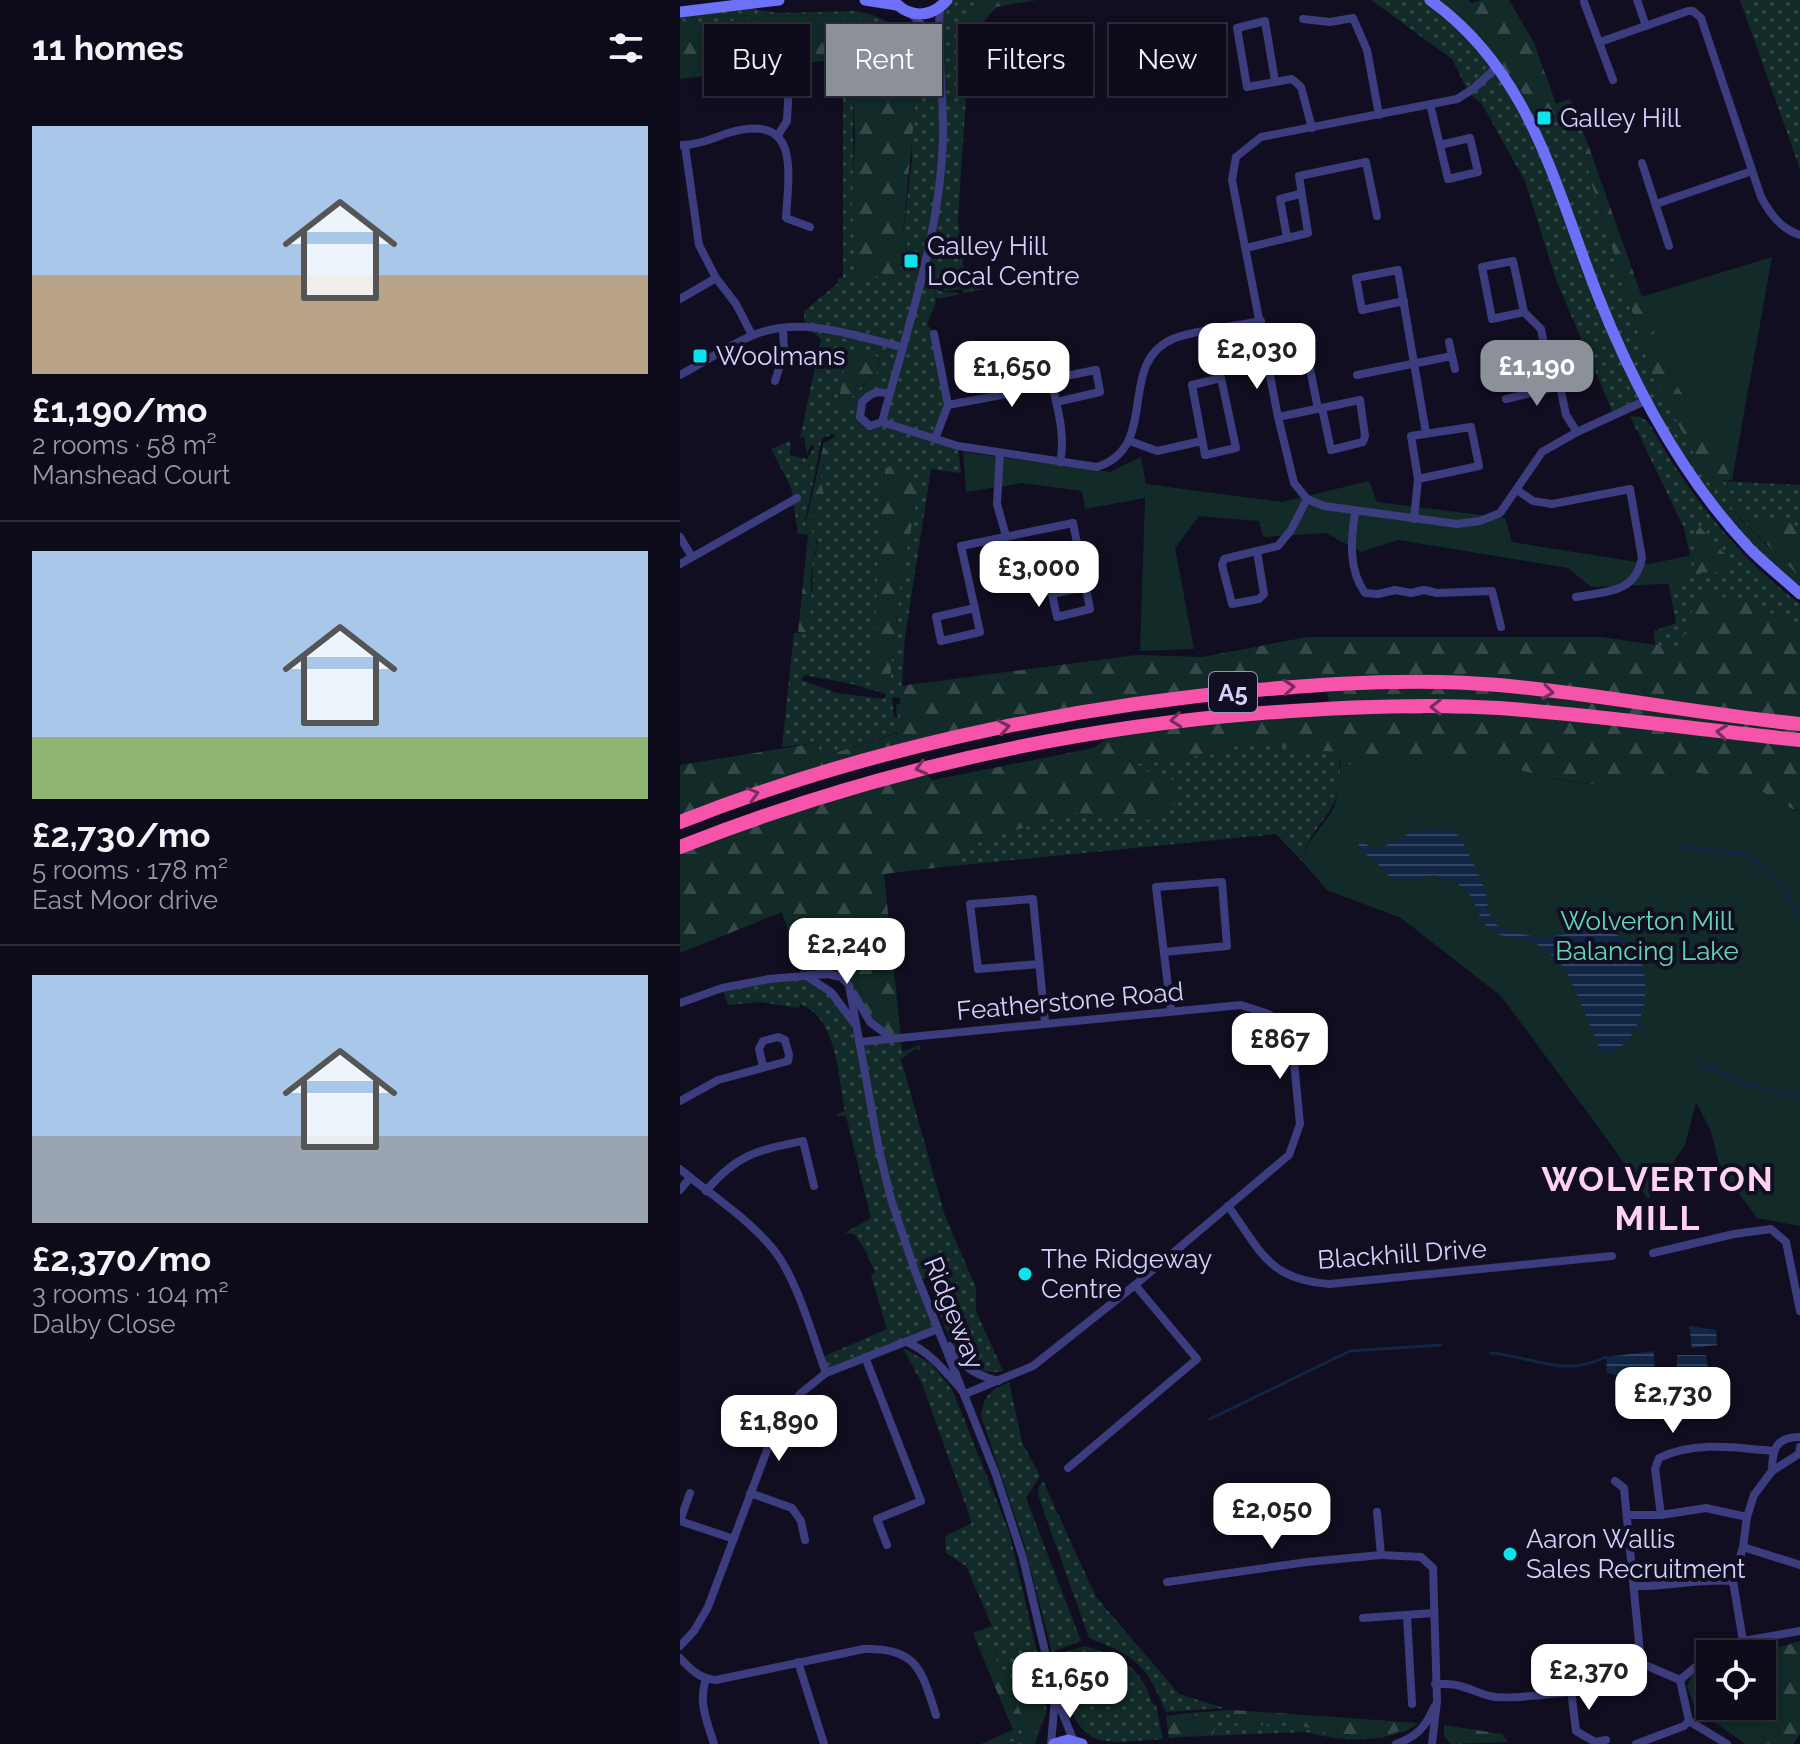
<!DOCTYPE html>
<meta charset="utf-8">
<style>
:root{--surface:#0d0a19;--page:#161322;--text:#f1f3f6;--muted:#9a9aa2;--line:#2d2b38;--accent:#8c9099}
body{margin:0;font-family:Raleway,sans-serif;background:var(--page);color:var(--text);height:100vh;display:flex;flex-direction:column;font-size:30px;white-space:nowrap}
*{box-sizing:border-box;margin:0}
p{font-size:26px;color:var(--muted)}
.icon{flex:none;width:44px;height:44px;fill:none;stroke:currentColor;stroke-width:2;stroke-linecap:round;stroke-linejoin:round}
.map{position:relative;flex:1;overflow:hidden}
.sheet{display:flex;flex-direction:column;background:var(--surface);width:680px}
.sheet>*{flex:none}
.guide{position:absolute;left:24px;top:24px;width:760px;height:72px;display:flex;gap:16px}
.tools{position:absolute;left:1016px;top:1640px;display:grid;gap:16px}
.tools a{display:grid;place-items:center;width:80px;height:80px;border-radius:0px;background:var(--surface);box-shadow:0 4px 12px #0003,0 0 0 2px var(--line);font-size:40px}
.price{position:absolute;translate:-50% -68px;padding:0 18px;border-radius:16px;background:#fff;color:#222;font-size:26px;line-height:52px;filter:drop-shadow(0 2px 4px #0008)}
.price::after{content:'';position:absolute;left:50%;top:48px;width:24px;height:18px;margin-left:-12px;background:inherit;clip-path:polygon(0 0,100% 0,50% 100%)}
.price.selected{background:var(--accent);color:#fff}
ul{padding:0;list-style:none}
li{display:grid;align-content:center;gap:16px;height:424px;padding:0 32px}
li+li{border-top:2px solid var(--line)}
li span{display:grid;place-items:center;height:248px;border-radius:0px;color:#555}
li>.icon{margin-inline-start:auto}
span .icon{width:144px;height:144px;fill:#fffc;stroke-width:1}
li b{font-size:34px}
h2{display:flex;justify-content:space-between;align-items:center;height:96px;padding:0 32px;font-size:34px}
.tag{padding:0 28px;border-radius:0px;background:var(--surface);box-shadow:0 4px 12px #0003,0 0 0 2px var(--line);font-size:28px;line-height:72px}
.tag.selected{background:var(--accent);color:#fff}
main{display:flex;flex:1;min-height:0}
.map>svg:first-child{display:block}
.grass{fill:url(#grass-dots);fill-rule:evenodd}
.forest{fill:url(#forest-firs)}
.park{fill:#122b28}
.water{fill:url(#water-rules)}
.lines{fill:none;stroke-linecap:round;stroke-linejoin:round}
.stream{stroke:#102644;stroke-width:3}
.street{stroke:#3c3d7e;stroke-width:8}
.secondary{stroke:#6d71f7;stroke-width:11}
.highway{stroke:#f653aa;stroke-width:14}
.oneway{stroke:#782d5f}
.poi-dot{fill:#0de3ed;stroke:#110e21;stroke-width:3}
.labels{text-anchor:middle;dominant-baseline:central;stroke-width:8;stroke-linejoin:round;paint-order:stroke}
.shield{fill:#110e21;stroke:#9a96bb;stroke-width:2}
.shield-label{font-size:24px;font-weight:bold;fill:#d4d1fd}
.poi-label{font-size:26px;fill:#d4d1fd;stroke:#110e21;text-anchor:start}
.park-label{font-size:26px;fill:#61d8b4;stroke:#110e21}
.street-label{font-size:26px;fill:#d4d1fd;stroke:#110e21}
.district-label{font-size:34px;font-weight:bold;letter-spacing:2px;fill:#fdd3f0;stroke:#110e21}
</style>
<main>
<section class="sheet">
<h2>11 homes<svg class="icon" aria-label="filters" viewBox="0 0 24 24"><path d="M4 7h16M4 17h16"/><circle cx="9" cy="7" r="2"/><circle cx="15" cy="17" r="2"/></svg></h2>
<ul>
<li><span style="background:linear-gradient(#a9c7e8 60%,#b9a48a 0)"><svg class="icon" aria-label="home" viewBox="0 0 24 24"><path d="M3 11l9-7 9 7M6 9v11h12V9"/></svg></span><div><b>£1,190/mo</b><p>2 rooms · 58 m²</p><p>Manshead Court</p></div></li>
<li><span style="background:linear-gradient(#a9c7e8 75%,#8fb573 0)"><svg class="icon" aria-label="home" viewBox="0 0 24 24"><path d="M3 11l9-7 9 7M6 9v11h12V9"/></svg></span><div><b>£2,730/mo</b><p>5 rooms · 178 m²</p><p>East Moor drive</p></div></li>
<li><span style="background:linear-gradient(#a9c7e8 65%,#9aa5b1 0)"><svg class="icon" aria-label="home" viewBox="0 0 24 24"><path d="M3 11l9-7 9 7M6 9v11h12V9"/></svg></span><div><b>£2,370/mo</b><p>3 rooms · 104 m²</p><p>Dalby Close</p></div></li>
</ul>
</section>
<div class="map">
<svg width="1120" height="1744" viewBox="0 0 1120 1744">
<defs>
<pattern id="grass-dots" width="8" height="8" patternUnits="userSpaceOnUse" patternTransform="scale(2)"><rect width="8" height="8" fill="#122b28"/><path d="M2 2h.1M6 6h.1" fill="none" stroke="#344948" stroke-width="1.8" stroke-linecap="round"/></pattern>
<pattern id="forest-firs" width="22" height="20" patternUnits="userSpaceOnUse" patternTransform="scale(2)"><rect width="22" height="20" fill="#122b28"/><path d="M5 1l3.5 6h-7zM16 11l3.5 6h-7z" fill="#344948"/></pattern>
<pattern id="water-rules" width="6" height="5" patternUnits="userSpaceOnUse" patternTransform="scale(2)"><rect width="6" height="5" fill="#102644"/><path d="M0 2.5h6" fill="none" stroke="#324460"/></pattern>
</defs>
<rect width="100%" height="100%" fill="#110e21"/>
<g class="grass">
<path d="M267,0H301L289,11L280,38H290L278,217L285,281L279,285L290,287L303,285L304,289L284,293L282,289L264,291L256,282L259,291L281,294L257,299L255,290L256,302L247,324L254,334L268,405L255,439L278,446L281,473L251,469L225,637L221,698L212,697L214,718L217,717L216,705L220,704L221,731L141,757L136,743L102,747L114,633L126,632L133,582L132,559L136,553L137,540L125,531L124,534H118L111,487L91,449L110,441L111,448L109,455L127,459L135,446L131,445L127,454L124,436L120,438L141,339L125,326L124,311L158,283V278H163V64H159V59H163V49L172,48C174,125 172,201 176,278L191,279L202,273L216,278L219,275L227,243L222,241L232,160L229,44L190,20L161,19V15L98,16L0,27V13L51,6L99,13L176,11L193,15L228,31L231,41L238,46L257,40L260,7ZM198,357L200,361C196,381 190,378 177,390C170,397 168,405 164,414L157,406L162,384ZM200,391L209,394L201,422L190,426L181,417L182,402ZM154,434L155,437L143,443V447L148,451L140,479V495L131,522H125L142,438ZM203,474L226,480L220,586L210,680L193,678ZM124,675L172,684L206,694L204,699L157,693L122,680Z"/>
<polygon points="691,0 764,0 797,32 858,114 898,119 906,139 904,151 912,185 973,377 1059,518 1120,577 1120,594 1037,511 967,400 934,415 876,280 845,181 802,104 789,93 772,59"/>
<polygon points="1060,0 1120,0 1120,169"/>
<path d="M950,416L961,417L969,423C1007,492 1057,557 1120,604V710L978,693L974,631L996,623L985,563L1010,556L1004,528Z"/>
<polygon points="1041,481 1120,485 1120,529 1108,522 1074,522"/>
<path d="M571,739L613,749L658,752C670,813 632,816 622,861L596,834L263,867L294,842L394,812L457,815L448,765L527,754Z"/>
<path d="M128,977L162,1006L179,1042L221,1038L222,1052L240,1045V1050L235,1049L221,1059L265,1216L296,1288V1311L323,1371C278,1380 266,1330 254,1296L257,1294L251,1277L240,1279L258,1329L146,1373L140,1358L207,1329L191,1276L195,1272L184,1248L174,1234L165,1233L191,1218L166,1116H158L156,1114L165,1111C158,1078 158,1018 120,1004L119,1008L80,1002L48,1005L42,988Z"/>
<path d="M223,1348L250,1363L272,1389L329,1531L366,1691L367,1710L355,1744H350L361,1726L338,1680C347,1705 355,1722 335,1744H319L336,1737L307,1644L298,1646L293,1633L312,1626L286,1566L266,1553L265,1536L292,1523L242,1384Z"/>
<path d="M329,1382L342,1442L360,1476L346,1498L401,1641L372,1652L343,1540L301,1416C304,1395 310,1391 329,1382Z"/>
<path d="M363,1481L416,1597L499,1694L544,1708L486,1712C466,1664 457,1657 409,1638L358,1495L359,1486Z"/>
<path d="M405,1646C440,1657 461,1666 472,1703L476,1705L483,1739C463,1740 439,1744 420,1740C388,1731 382,1682 378,1654Z"/>
<path d="M553,1710L550,1720L563,1727L608,1722L643,1732L701,1738L739,1723C710,1744 660,1742 626,1732L502,1737L531,1734V1721L508,1713Z"/>
</g>
<g class="forest">
<polygon points="301,0 357,0 316,7 290,38 279,38 289,11"/>
<polygon points="764,0 788,0 792,3 801,0 829,0 854,43 876,104 890,99 898,119 858,114 797,32"/>
<path d="M162,15V19C170,20 181,18 189,20C204,23 226,38 232,52L235,108L222,241L227,242L218,280L214,283L202,273L191,279L176,278L172,205L175,137L171,49H163L164,43L158,44L159,59L0,79V27L98,16Z"/>
<polygon points="906,139 989,373 1034,443 1052,480 1041,481 1074,522 1109,522 1120,529 1120,577 1059,517 1019,463 973,377 912,185 904,151"/>
<path d="M183,349L193,353L200,360C196,381 190,377 177,390C170,397 168,405 164,414L160,415L157,406C165,384 157,359 183,349Z"/>
<polygon points="143,447 148,451 157,450 157,454 145,460 140,479 144,495 140,496 131,522 126,522"/>
<polygon points="211,466 227,471 223,478 235,482 238,493 220,586 210,680 203,687 198,686 193,678 202,483 206,468"/>
<polygon points="1016,523 1051,561 1043,573 1020,572 1017,592 1073,603 1120,630 1120,810 1112,809 1060,779 1010,772 930,787 728,757 661,766 658,752 613,749 571,739 527,754 450,765 493,780 499,799 473,822 457,815 394,813 294,842 263,867 204,874 221,1038 204,1034 161,977 121,977 120,966 102,912 0,953 0,847 237,769 253,780 414,748 424,740 430,729 650,708 646,685 285,735 0,822 0,765 137,743 142,757 220,732 220,686 457,655 523,657 627,637 921,637 999,648 1016,600"/>
<path d="M124,531H132C137,541 138,549 132,559L130,620L126,632H118L128,535L124,534Z"/>
<polygon points="1120,1641 1120,1734 1113,1744 1080,1744 1100,1711 1085,1695 1084,1661 1107,1645"/>
<polygon points="307,1644 329,1680 343,1720 336,1737 319,1744 301,1744 333,1730 298,1646"/>
<path d="M350,1670L359,1675C366,1705 367,1717 350,1744H335C354,1722 348,1704 338,1680Z"/>
<polygon points="553,1710 739,1723 701,1738 643,1732 608,1722 563,1727 550,1720"/>
<polygon points="508,1713 531,1721 535,1729 531,1734 489,1738 486,1716"/>
<polygon points="764,1725 822,1734 828,1742 771,1744 764,1736"/>
</g>
<g class="park">
<polygon points="1092,257 1052,480 1034,443 989,373 961,297"/>
<polygon points="283,452 430,472 461,457 466,484 602,502 689,481 697,502 825,518 832,542 969,564 1013,555 1009,583 911,587 888,568 718,540 681,552 646,533 583,537 579,521 519,516 495,548 514,649 460,651 465,498 405,509 402,491 342,483 286,492"/>
<path d="M728,757H794L872,779L930,787L1010,772L1060,779L1112,809L1120,810V1226L1077,1218L1040,1168L1031,1131L1016,1102L1005,1145L968,1199L930,1143L821,996L721,918L647,890L622,861C626,841 642,828 652,811C659,797 660,782 661,766Z"/>
<polygon points="1067,1645 1088,1649 1107,1645 1084,1661 1085,1694 1101,1711 1080,1744 1065,1744 1033,1721 1017,1714 1007,1686 1013,1674 1030,1665 1030,1706 1082,1706 1082,1654 1053,1654"/>
</g>
<g class="water">
<path d="M763,829L775,833L781,838C789,856 801,875 806,894C808,905 807,915 815,923C819,928 825,929 831,931C842,934 856,938 867,937C887,935 907,927 928,932C989,946 967,1054 922,1053L886,970C876,958 862,945 847,940C835,937 822,938 812,931C790,914 803,892 765,878C750,872 742,878 729,880C710,882 705,871 694,860C689,856 683,853 679,848V844L684,843L697,850L734,831Z"/>
<polygon points="1009,1326 1036,1330 1037,1345 1012,1348"/>
<polygon points="974,1351 975,1382 927,1373 926,1357"/>
<polygon points="997,1355 1026,1355 1033,1398 996,1398"/>
</g>
<g class="lines">
<g class="stream">
<polyline points="1004,847 1067,854 1104,888 1120,920"/>
<polyline points="955,1021 967,1031"/>
<polyline points="1020,1064 1069,1085 1120,1097"/>
<path d="M811,1353C856,1357 881,1378 926,1357"/>
<polyline points="530,1419 670,1351 761,1345"/>
</g>
<g class="street">
<polyline points="957,0 966,26"/>
<polyline points="904,2 933,80"/>
<polyline points="230,13 257,40"/>
<polyline points="623,19 650,22 673,18 687,50 699,115"/>
<path d="M920,42L1008,11H1013L1021,18L1081,197C1091,215 1100,228 1120,235"/>
<polyline points="817,67 793,89 777,99 581,137 556,157 552,180 598,417 614,483 627,499 644,506 777,524 800,521 820,513 862,452 897,432 967,400"/>
<polyline points="595,81 585,21 557,28 567,87 612,79 621,87 632,128"/>
<polyline points="750,104 768,179 798,172 790,138 760,145"/>
<polyline points="98,135 107,121 109,83"/>
<path d="M0,145C16,146 33,138 48,133C120,112 109,169 106,218L130,227"/>
<polyline points="5,146 19,245 36,278 56,304 72,335"/>
<polyline points="962,163 989,246"/>
<polyline points="976,204 1072,171"/>
<polyline points="607,238 600,199 620,194"/>
<polyline points="566,248 628,233 619,176 686,162 697,216"/>
<polyline points="0,299 36,278"/>
<polyline points="724,301 682,310 676,278 718,270 746,433"/>
<polyline points="844,312 812,319 802,267 833,261 844,312 861,329 868,365 878,376 886,415 897,432"/>
<polyline points="623,333 638,409"/>
<polyline points="254,334 268,405 255,439"/>
<polyline points="769,342 772,356"/>
<path d="M0,375C25,362 50,344 76,334C125,316 174,336 222,347"/>
<polyline points="677,375 772,356 775,369"/>
<polygon points="541,378 556,448 525,455 512,385"/>
<polyline points="95,381 104,353 103,328"/>
<polyline points="826,399 880,386"/>
<path d="M376,402L420,392L416,370L371,379C377,408 386,433 380,462"/>
<polyline points="268,405 338,392 332,365"/>
<polyline points="598,417 680,400 685,436 683,442 651,450 642,408"/>
<path d="M202,422L278,446L417,467C482,446 434,362 495,338C515,330 557,326 581,321"/>
<path d="M202,422C227,329 261,233 263,135C264,92 256,50 260,7"/>
<path d="M202,422L190,426L180,417L182,402C191,393 197,390 209,394"/>
<polyline points="450,441 477,451 522,441"/>
<polyline points="320,453 317,504 326,536"/>
<path d="M837,490L853,501L872,504L950,489L962,558C955,594 926,591 896,597"/>
<path d="M675,512C671,540 668,569 685,593L698,594L715,590L731,593L744,590L757,593L812,591L821,627"/>
<polyline points="734,519 738,479 731,436 791,427 799,466 738,479"/>
<polyline points="0,537 12,557"/>
<polyline points="577,551 584,594 579,599 552,604 542,565 544,559 598,546 611,530 627,499"/>
<polyline points="0,564 117,498"/>
<polyline points="295,608 256,617 261,641 300,632 281,546 393,523 410,609 377,617 372,594 405,587"/>
<polyline points="484,952 547,946 542,882 476,887 491,1011"/>
<polyline points="359,964 298,969 290,904 353,899 365,1022"/>
<polyline points="128,977 151,992 174,1023"/>
<polyline points="174,994 190,1022 210,1037"/>
<polyline points="0,1003 42,988 89,979 148,974 161,977 169,985 199,1150 211,1199 236,1274 316,1475 343,1558 375,1694 394,1742"/>
<path d="M179,1042L561,1005L589,1014L612,1041L620,1124L609,1155L455,1285L353,1366L285,1394C267,1374 252,1353 227,1342"/>
<polyline points="0,1101 38,1080 108,1061 109,1055 105,1040 98,1037 83,1041 79,1049 83,1066"/>
<path d="M0,1169C31,1195 68,1218 93,1249C117,1278 133,1338 146,1373"/>
<polyline points="0,1190 10,1178"/>
<path d="M26,1191C57,1154 78,1150 123,1141L134,1186"/>
<path d="M548,1206C581,1251 588,1280 650,1284L932,1256"/>
<polyline points="973,1253 1054,1234 1091,1229 1106,1242 1120,1311"/>
<path d="M269,1346C283,1367 295,1375 318,1381"/>
<polyline points="185,1357 241,1501 197,1519 207,1545"/>
<polyline points="388,1468 517,1359 455,1285"/>
<path d="M1092,1471C1092,1449 1096,1437 1120,1437"/>
<polyline points="10,1493 0,1521 54,1539"/>
<polyline points="70,1493 112,1508 121,1521 125,1540"/>
<polyline points="697,1512 701,1555 741,1557 753,1568 757,1701 752,1744"/>
<polyline points="948,1515 981,1515 1026,1508 1067,1517"/>
<path d="M981,1515L975,1469L979,1458C1014,1441 1054,1447 1092,1451"/>
<polyline points="1063,1547 1120,1565"/>
<polyline points="487,1582 627,1562 701,1555"/>
<path d="M955,1586C988,1587 1020,1578 1053,1581"/>
<polyline points="727,1615 732,1704"/>
<polyline points="683,1618 753,1613"/>
<polyline points="1063,1641 1053,1581 1063,1547 1067,1517 1074,1495 1092,1471 1119,1454 1120,1447"/>
<polyline points="0,1646 14,1631 28,1607 98,1421 121,1393 146,1373 258,1329"/>
<polyline points="1040,1654 1063,1641 1120,1631"/>
<path d="M0,1658C11,1670 20,1679 36,1680L184,1649C238,1647 242,1672 256,1715"/>
<polyline points="118,1662 144,1744"/>
<polyline points="958,1662 1000,1680 1020,1663 1030,1658"/>
<path d="M26,1679C18,1702 27,1722 34,1744"/>
<polyline points="1000,1680 1009,1721 1047,1744"/>
<path d="M755,1684C763,1684 772,1683 780,1686C792,1689 802,1695 815,1697C833,1699 926,1690 940,1683C951,1676 958,1666 960,1653L944,1488L935,1481"/>
<polyline points="891,1690 896,1731 915,1742 926,1740"/>
<polyline points="371,1744 375,1698"/>
<path d="M716,1744C736,1737 746,1727 754,1707"/>
<polyline points="956,1744 1004,1726 1009,1721"/>
</g>
<g class="secondary">
<polyline points="185,0 217,5"/>
<path d="M213,0C229,19 251,18 267,0"/>
<path d="M750,0C851,72 875,187 918,296C954,387 1003,478 1070,549C1086,565 1104,579 1120,594"/>
<polyline points="0,12 99,0"/>
<polyline points="374,1744 388,1740 402,1744"/>
</g>
<g class="highway">
<path d="M0,822C181,750 383,707 577,690C657,683 739,678 819,685C920,694 1020,714 1120,724"/>
<path d="M0,847C190,772 380,729 582,713C660,707 740,703 819,708C919,715 1020,730 1120,740"/>
</g>
</g>
<defs><path id="oneway-chevron" d="M-2-3.5L2.5 0L-2 3.5" fill="none" stroke-width="1.6" stroke-linecap="round" stroke-linejoin="round" transform="scale(2)"/></defs>
<g class="oneway">
<use href="#oneway-chevron" transform="translate(609 687) rotate(-5)"/>
<use href="#oneway-chevron" transform="translate(868 692) rotate(8)"/>
<use href="#oneway-chevron" transform="translate(756 707) rotate(-179)"/>
<use href="#oneway-chevron" transform="translate(496 720) rotate(174)"/>
<use href="#oneway-chevron" transform="translate(324 727) rotate(-11)"/>
<use href="#oneway-chevron" transform="translate(1042 732) rotate(-174)"/>
<use href="#oneway-chevron" transform="translate(241 768) rotate(165)"/>
<use href="#oneway-chevron" transform="translate(73 794) rotate(-16)"/>
</g>
<g class="poi-dot">
<rect x="856" y="110" width="16" height="16" rx="4"/>
<rect x="223" y="253" width="16" height="16" rx="4"/>
<rect x="12" y="348" width="16" height="16" rx="4"/>
<circle cx="345" cy="1274" r="8"/>
<circle cx="830" cy="1554" r="8"/>
</g>
<g class="labels">
<rect class="shield" x="529" y="672" width="48" height="40" rx="6"/>
<g class="shield-label">
<text x="553" y="692">A5</text>
</g>
<g class="poi-label">
<text x="880" y="118">Galley Hill</text>
<text x="247" y="246">Galley Hill<tspan x="247" dy="30">Local Centre</tspan></text>
<text x="36" y="356">Woolmans</text>
<text x="361" y="1259">The Ridgeway<tspan x="361" dy="30">Centre</tspan></text>
<text x="846" y="1539">Aaron Wallis<tspan x="846" dy="30">Sales Recruitment</tspan></text>
</g>
<g class="park-label">
<text x="967" y="921">Wolverton Mill<tspan x="967" dy="30">Balancing Lake</tspan></text>
</g>
<g class="street-label">
<text transform="translate(390 1001) rotate(-5)">Featherstone Road</text>
<text transform="translate(722 1254) rotate(-4)">Blackhill Drive</text>
<text transform="translate(274 1313) rotate(68)">Ridgeway</text>
</g>
<g class="district-label">
<text x="978" y="1179">WOLVERTON<tspan x="978" dy="39">MILL</tspan></text>
</g>
</g>
</svg>
<div class="tools">
<a><svg class="icon" aria-label="locate" viewBox="0 0 24 24"><circle cx="12" cy="12" r="6"/><path d="M12 2v4M12 18v4M2 12h4M18 12h4"/></svg></a>
</div>
<b class="price" style="left:577px;top:391px">£2,030</b>
<b class="price selected" style="left:857px;top:408px">£1,190</b>
<b class="price" style="left:332px;top:409px">£1,650</b>
<b class="price" style="left:359px;top:609px">£3,000</b>
<b class="price" style="left:167px;top:986px">£2,240</b>
<b class="price" style="left:600px;top:1081px">£867</b>
<b class="price" style="left:993px;top:1435px">£2,730</b>
<b class="price" style="left:99px;top:1463px">£1,890</b>
<b class="price" style="left:592px;top:1551px">£2,050</b>
<b class="price" style="left:909px;top:1712px">£2,370</b>
<b class="price" style="left:390px;top:1720px">£1,650</b>
<div class="guide">
<a class="tag">Buy</a>
<a class="tag selected">Rent</a>
<a class="tag">Filters</a>
<a class="tag">New</a>
</div>
</div>
</main>
